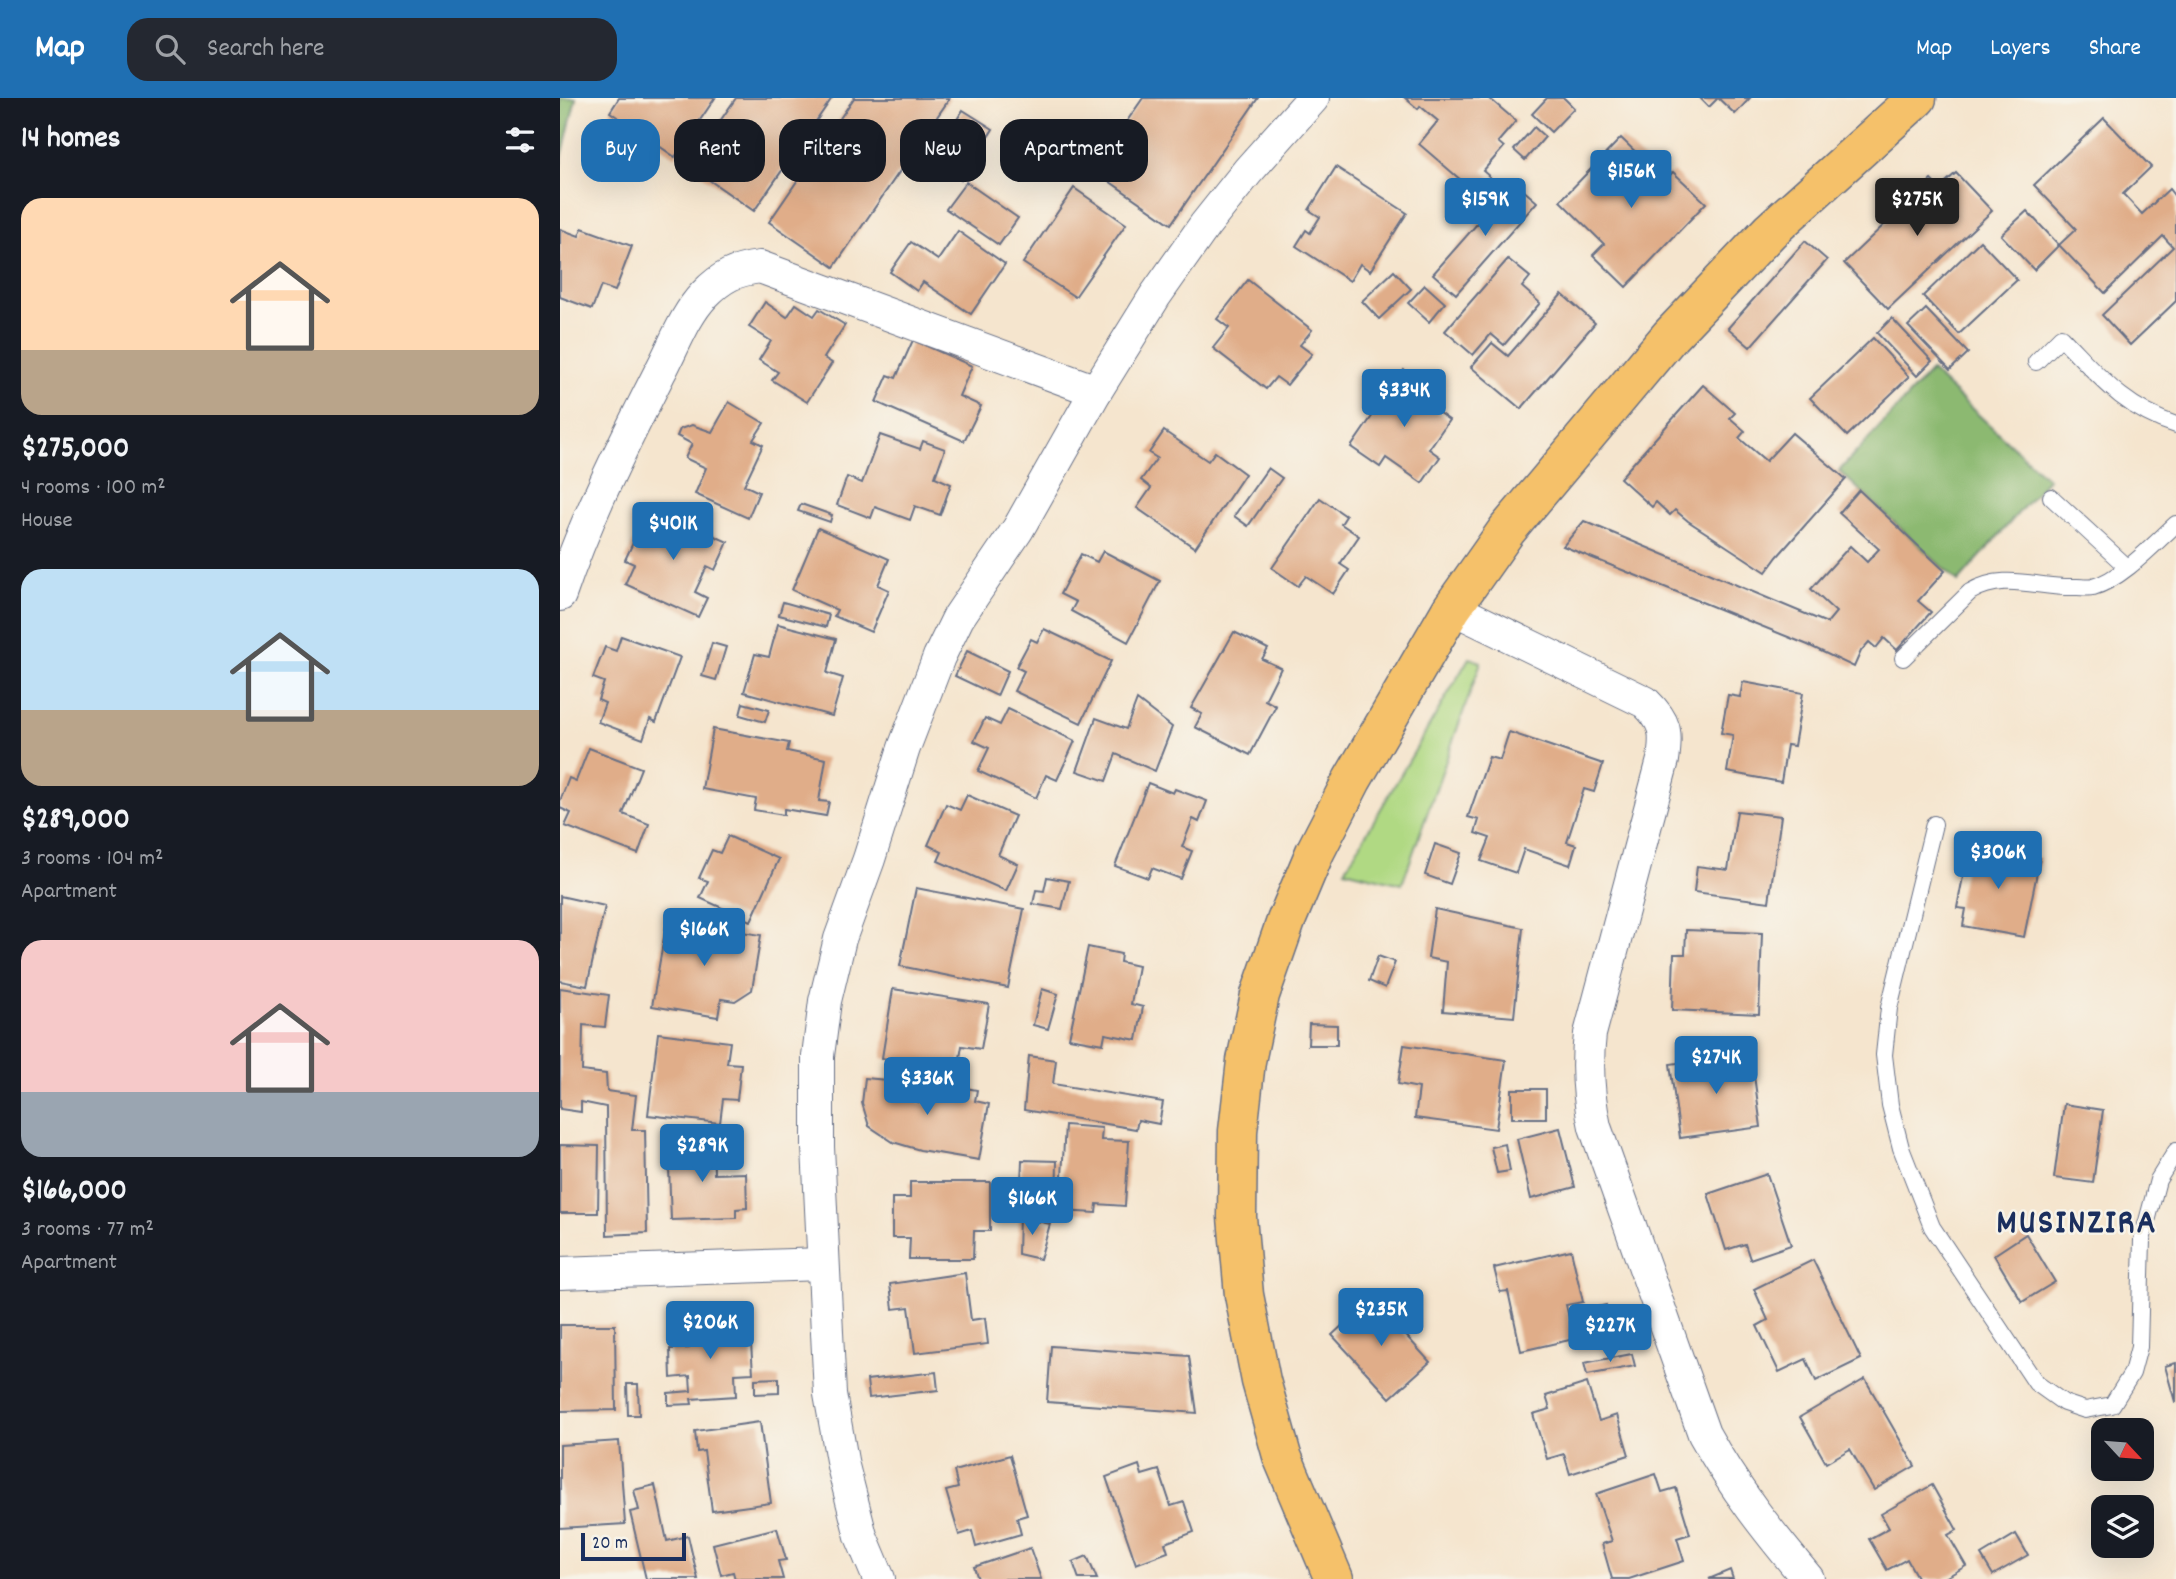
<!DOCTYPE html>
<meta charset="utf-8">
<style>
:root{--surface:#171b24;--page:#242831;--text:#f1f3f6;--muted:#9ea1a6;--accent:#1f6fb2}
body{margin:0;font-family:Dekko,sans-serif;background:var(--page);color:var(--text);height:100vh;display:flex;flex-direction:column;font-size:26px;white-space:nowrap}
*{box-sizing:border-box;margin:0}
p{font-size:23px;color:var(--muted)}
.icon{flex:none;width:38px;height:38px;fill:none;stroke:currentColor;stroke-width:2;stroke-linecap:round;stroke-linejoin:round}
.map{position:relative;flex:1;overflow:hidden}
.sheet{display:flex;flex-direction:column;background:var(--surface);width:560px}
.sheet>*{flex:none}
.top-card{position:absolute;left:21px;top:21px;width:665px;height:63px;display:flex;gap:14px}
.needle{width:46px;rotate:116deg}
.tools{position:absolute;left:1531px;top:1320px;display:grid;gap:14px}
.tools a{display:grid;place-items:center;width:63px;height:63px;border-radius:14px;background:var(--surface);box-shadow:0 7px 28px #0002;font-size:35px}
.scale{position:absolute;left:21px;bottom:18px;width:105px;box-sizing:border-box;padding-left:7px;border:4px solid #1b2f5e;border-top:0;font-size:19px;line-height:24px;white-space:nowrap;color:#1b2f5e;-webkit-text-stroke:5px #f7f3e8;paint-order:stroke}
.price{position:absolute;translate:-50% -60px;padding:0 16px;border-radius:7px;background:var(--accent);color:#fff;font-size:23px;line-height:46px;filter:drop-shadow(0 2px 4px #0008)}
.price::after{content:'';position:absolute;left:50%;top:42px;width:21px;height:16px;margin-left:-10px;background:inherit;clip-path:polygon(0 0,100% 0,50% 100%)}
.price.selected{background:#222;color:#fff}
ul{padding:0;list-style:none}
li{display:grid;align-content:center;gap:14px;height:371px;padding:0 21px}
li span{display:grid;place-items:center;height:217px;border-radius:21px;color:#555}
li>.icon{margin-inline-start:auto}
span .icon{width:126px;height:126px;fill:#fffc;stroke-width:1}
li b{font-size:30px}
h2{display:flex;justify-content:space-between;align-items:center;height:84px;padding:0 21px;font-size:30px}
.tag{padding:0 24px;border-radius:21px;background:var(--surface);box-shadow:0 7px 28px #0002;font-size:24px;line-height:63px}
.tag.selected{background:var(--accent);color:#fff}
header{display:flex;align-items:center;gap:42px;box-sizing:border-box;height:98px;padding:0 35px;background:var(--accent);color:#fff}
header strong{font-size:33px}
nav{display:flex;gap:38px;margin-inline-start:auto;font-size:24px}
.search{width:490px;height:63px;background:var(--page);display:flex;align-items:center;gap:18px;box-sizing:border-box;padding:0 24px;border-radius:21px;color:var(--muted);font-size:26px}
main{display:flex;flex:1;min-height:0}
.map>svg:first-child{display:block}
.green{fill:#b0d983;stroke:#668470;stroke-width:2}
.forest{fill:#8cb971;stroke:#547468;stroke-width:2}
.building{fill:#e0ad89}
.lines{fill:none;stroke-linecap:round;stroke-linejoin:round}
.lane-casing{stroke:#676f85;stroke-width:18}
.street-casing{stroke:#676f85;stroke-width:34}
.primary-casing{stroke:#676f85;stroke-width:41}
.lane{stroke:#fff;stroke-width:16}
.street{stroke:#fff;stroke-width:32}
.primary{stroke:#f5c16b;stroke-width:38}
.labels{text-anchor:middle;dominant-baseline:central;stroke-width:5;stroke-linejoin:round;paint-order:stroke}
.district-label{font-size:35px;font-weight:bold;letter-spacing:2px;fill:#1b2f5e;stroke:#f7f3e8}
</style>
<header>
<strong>Map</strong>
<div class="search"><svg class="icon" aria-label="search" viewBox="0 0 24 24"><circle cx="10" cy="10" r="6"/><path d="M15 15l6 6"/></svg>Search here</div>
<nav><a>Map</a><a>Layers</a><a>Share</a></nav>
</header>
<main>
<section class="sheet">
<h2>14 homes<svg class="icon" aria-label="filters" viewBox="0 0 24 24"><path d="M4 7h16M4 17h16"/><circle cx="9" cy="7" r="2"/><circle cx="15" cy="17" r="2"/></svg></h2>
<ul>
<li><span style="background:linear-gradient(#ffd9b3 70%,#b9a48a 0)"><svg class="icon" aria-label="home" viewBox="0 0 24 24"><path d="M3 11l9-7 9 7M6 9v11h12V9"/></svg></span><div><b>$275,000</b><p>4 rooms · 100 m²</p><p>House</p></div></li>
<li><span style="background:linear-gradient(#bfe0f5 65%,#b9a48a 0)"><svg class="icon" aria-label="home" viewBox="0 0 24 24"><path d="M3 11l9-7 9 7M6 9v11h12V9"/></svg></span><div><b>$289,000</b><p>3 rooms · 104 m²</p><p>Apartment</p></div></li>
<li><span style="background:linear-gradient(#f6c9c9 70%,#9aa5b1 0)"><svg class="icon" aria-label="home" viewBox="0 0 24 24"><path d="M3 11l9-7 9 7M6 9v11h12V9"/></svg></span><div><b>$166,000</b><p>3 rooms · 77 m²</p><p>Apartment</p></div></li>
</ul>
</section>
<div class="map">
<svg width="1616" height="1481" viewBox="0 0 1616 1481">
<rect width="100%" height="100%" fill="#f7f3e8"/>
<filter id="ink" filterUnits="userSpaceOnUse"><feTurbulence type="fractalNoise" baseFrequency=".0143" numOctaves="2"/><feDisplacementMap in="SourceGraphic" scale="14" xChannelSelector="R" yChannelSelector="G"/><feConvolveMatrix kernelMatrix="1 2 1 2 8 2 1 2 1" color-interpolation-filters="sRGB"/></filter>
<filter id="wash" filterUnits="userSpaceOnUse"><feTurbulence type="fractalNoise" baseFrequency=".00686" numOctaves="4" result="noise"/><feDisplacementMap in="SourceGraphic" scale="28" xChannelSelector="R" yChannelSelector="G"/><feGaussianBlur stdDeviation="1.57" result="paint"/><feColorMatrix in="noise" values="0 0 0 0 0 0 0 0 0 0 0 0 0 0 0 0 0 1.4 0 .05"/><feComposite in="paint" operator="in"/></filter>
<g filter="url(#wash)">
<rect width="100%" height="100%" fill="#f5e5ce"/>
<polygon class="green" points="909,560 921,564 842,786 785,772"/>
<g class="forest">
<polygon points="0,0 16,0 0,67"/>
<polygon points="1371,273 1488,381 1398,484 1279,373"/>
</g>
<g id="blocks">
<g class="building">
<polygon points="59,0 155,0 115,59 50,14"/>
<polygon points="176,0 272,0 194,113 129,68"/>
<polygon points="294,0 390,0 274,169 209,124"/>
<polygon points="583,0 698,0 611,126 533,72"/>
<polygon points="845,0 929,0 956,23 938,44 944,49 923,73 930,79 916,95 859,46 878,23 860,8 858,11"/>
<polygon points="987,0 1004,0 1014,10 991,34 972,16"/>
<polygon points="1140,0 1190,0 1175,16 1158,0 1149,9"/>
<polygon points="403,12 433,31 401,82 371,63"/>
<polygon points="1544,20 1591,69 1563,96 1582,116 1609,91 1616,100 1616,203 1570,247 1542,217 1613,149 1603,138 1545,195 1499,147 1516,131 1474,87"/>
<polygon points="974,29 985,39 965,62 954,52"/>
<polygon points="1061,40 1105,82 1113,74 1146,105 1066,189 1033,157 1044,146 1000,103"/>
<polygon points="776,69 847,115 810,173 800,166 790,183 736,148 746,132 750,135 760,119 749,112"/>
<polygon points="1396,75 1432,113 1328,211 1284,165 1371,82 1379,90"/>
<polygon points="406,84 458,120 439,147 386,111"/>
<polygon points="954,84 977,104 896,196 873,176"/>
<polygon points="514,90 566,126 515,199 463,165"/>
<polygon points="1467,113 1499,147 1474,172 1441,137"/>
<polygon points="22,130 72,148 55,193 41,188 32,211 0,199 0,131 19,138"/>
<polygon points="398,133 445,166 411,216 363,184 357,193 330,174 351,144 378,162"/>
<polygon points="1245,143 1267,162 1190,249 1168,230"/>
<polygon points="1420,143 1457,182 1399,236 1363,198"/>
<polygon points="948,161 970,179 962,189 980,205 944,247 931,236 913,257 885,233"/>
<polygon points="834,173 851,191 819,221 802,203"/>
<polygon points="688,182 752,232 740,247 752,256 727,287 716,279 706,291 653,250 669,230 657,221"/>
<polygon points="865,187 885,205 869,224 848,205"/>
<polygon points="1002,196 1035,225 961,311 911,269 932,245 948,258"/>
<polygon points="205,204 227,219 236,206 254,218 259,211 285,227 264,260 272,265 247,304 212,282 218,274 199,262 211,243 189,229"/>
<polygon points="1366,211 1408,255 1390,272 1348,228"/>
<polygon points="1332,220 1372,263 1357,278 1317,235"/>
<polygon points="1313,240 1349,279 1287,338 1250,300"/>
<polygon points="353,242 412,268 399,298 421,308 404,343 316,304 328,277 336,280"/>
<polygon points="844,272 873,293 865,305 889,322 869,351 880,359 862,385 826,360 820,369 791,349"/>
<polygon points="1143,287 1175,315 1170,320 1185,333 1179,340 1206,363 1232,335 1286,381 1217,459 1206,474 1128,423 1115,412 1110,417 1096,404 1092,409 1060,380"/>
<polygon points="169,304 204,325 193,342 203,347 184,387 199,394 188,420 135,396 146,370 125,360 132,346 117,338 120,331 132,327 152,334"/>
<polygon points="604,333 648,363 655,354 685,376 635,450 577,410 591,390 581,382 597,360 589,355"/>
<polygon points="320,337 360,351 363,343 385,351 375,379 391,386 380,417 355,408 350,422 315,409 311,420 277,407 287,379 302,385"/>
<polygon points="708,370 722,380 688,428 674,418"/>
<polygon points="1299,392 1385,473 1358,503 1371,514 1337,552 1324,540 1316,550 1309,544 1301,553 1294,569 1248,547 1003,448 1024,423 1267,525 1276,514 1251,491 1290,448 1307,464 1319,451 1279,415"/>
<polygon points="760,400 786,418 781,426 799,438 780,466 789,472 773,496 746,478 738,488 712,470"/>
<polygon points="241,406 272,417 270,424 238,413"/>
<polygon points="96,412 168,444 155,472 147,468 135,494 147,500 138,519 65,486 74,466 65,462 77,436 84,440"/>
<polygon points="258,430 329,461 318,487 329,492 311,534 274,518 277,512 232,492"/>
<polygon points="543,453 600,483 568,544 511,513 516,504 500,496 521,456 537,464"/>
<polygon points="223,504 269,517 266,529 219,517"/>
<polygon points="218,526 276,541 267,575 283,580 272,618 184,594 195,556 209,559"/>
<polygon points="484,531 551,563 521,625 454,593 464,573 456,569 471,541 477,544"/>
<polygon points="674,534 708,551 702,561 721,570 705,602 716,608 690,657 635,629 642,616 631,610"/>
<polygon points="61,538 120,559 96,624 90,621 83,641 38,624 45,605 38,602 44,584 33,580 45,549 56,553"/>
<polygon points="152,545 166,549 156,582 142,578"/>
<polygon points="407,553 448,573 437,598 395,578"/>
<polygon points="1183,584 1243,595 1234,648 1227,647 1221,684 1167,674 1173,637 1161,635 1168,597 1180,599"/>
<polygon points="577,602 612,629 595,673 556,656 546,683 517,673 536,620 566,631"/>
<polygon points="183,605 209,612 205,624 180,617"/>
<polygon points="448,611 515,643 497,682 486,677 476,700 418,673 429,650 414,643 425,620 440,627"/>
<polygon points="153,631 229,645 227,653 266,661 259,703 269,704 266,718 224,711 224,717 194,712 196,701 142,691"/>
<polygon points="949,634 1043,666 1034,694 1024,691 1007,744 1016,747 1010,767 964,751 956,775 921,763 930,740 915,735 919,722 908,719 929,659 940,662"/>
<polygon points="29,650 81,670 63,716 89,726 78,756 5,728 11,715 0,710 0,703 9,680 16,683"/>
<polygon points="588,685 613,695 615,691 647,703 639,724 633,721 622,749 632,753 621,781 592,770 588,780 555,768"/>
<polygon points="407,697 455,718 438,757 458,766 446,793 378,763 382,754 368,747 386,706 400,712"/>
<polygon points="1177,713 1221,718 1209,804 1134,794 1137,768 1168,772"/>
<polygon points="168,738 219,761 191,823 140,800 148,783 139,780 152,752 160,755"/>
<polygon points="875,746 901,755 890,786 865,777"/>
<polygon points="1418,748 1480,760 1464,839 1403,828 1406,811 1397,810 1406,763 1415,765"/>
<polygon points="487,779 509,783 502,811 473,806 476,792 484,793"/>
<polygon points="356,790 464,811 448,890 340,868"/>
<polygon points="0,798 45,808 27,888 0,883"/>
<polygon points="875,811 963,830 954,919 883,913 887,864 868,860"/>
<polygon points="107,822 201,837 192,892 175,903 161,901 158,919 92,908"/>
<polygon points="1126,832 1202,835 1199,916 1112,912 1114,856 1125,856"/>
<polygon points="528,849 561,856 560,864 578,868 571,906 583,909 577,942 545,936 543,946 509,940"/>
<polygon points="818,858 835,864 825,890 809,883"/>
<polygon points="0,890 49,897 45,929 23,927 22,973 46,976 47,993 76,997 72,1032 85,1032 87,1135 47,1137 46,1009 21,1004 21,1014 0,1011"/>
<polygon points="333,891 429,906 421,951 402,948 398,972 322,960"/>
<polygon points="482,891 498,896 488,931 473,927"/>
<polygon points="749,926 777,927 777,947 748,947"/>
<polygon points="98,935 170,944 167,965 181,966 177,1002 163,1001 160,1025 88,1017"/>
<polygon points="844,947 946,962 936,1031 855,1020 859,990 838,986"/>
<polygon points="1191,955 1201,1029 1120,1040 1110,966"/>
<polygon points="469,958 496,962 493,986 603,1004 599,1026 578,1022 576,1031 464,1012"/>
<polygon points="305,980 360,985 358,1004 368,1007 372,984 417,992 415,1003 429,1006 419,1062 360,1052 333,1044 309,1028 302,1005"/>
<rect x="952" y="991" width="34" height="29"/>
<polygon points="1504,1006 1543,1012 1533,1085 1494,1080"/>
<polygon points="505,1027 542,1030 541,1042 569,1043 565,1108 537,1106 536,1115 500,1113"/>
<polygon points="1000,1030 1015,1089 971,1101 957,1041"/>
<polygon points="153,1042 154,1076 186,1075 187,1110 176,1111 176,1120 111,1122 108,1043"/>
<polygon points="945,1046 950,1073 937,1075 931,1049"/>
<polygon points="0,1047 39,1048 38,1115 0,1115"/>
<polygon points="462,1062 497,1063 496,1110 460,1110"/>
<polygon points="1207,1076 1231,1147 1190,1161 1185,1146 1166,1152 1148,1096"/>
<polygon points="350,1084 430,1084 430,1133 414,1133 413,1161 349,1161 350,1140 332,1140 332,1100 350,1100"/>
<polygon points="459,1119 490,1126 480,1161 458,1156"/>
<polygon points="1466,1136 1495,1184 1462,1204 1434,1157"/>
<polygon points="1011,1152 1023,1204 1006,1207 1014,1241 961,1253 948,1193 940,1194 934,1170"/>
<polygon points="1253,1162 1301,1261 1256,1283 1246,1261 1219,1274 1197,1228 1208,1222 1194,1191"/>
<polygon points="405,1175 411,1222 425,1220 428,1246 355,1255 349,1209 333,1211 330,1186"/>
<polygon points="812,1200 870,1264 830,1300 772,1237"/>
<polygon points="1046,1207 1052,1237 1035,1240 1028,1211"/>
<polygon points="172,1218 174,1247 191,1246 193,1275 175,1276 176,1298 131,1301 132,1306 108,1307 108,1295 131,1293 130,1278 111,1280 110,1251 129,1250 127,1221"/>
<polygon points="0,1227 55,1227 56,1312 0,1313"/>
<polygon points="491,1248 629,1258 637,1315 487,1304"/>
<polygon points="1072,1256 1075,1268 1027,1277 1024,1265"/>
<polygon points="1616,1265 1616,1304 1615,1304 1605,1268"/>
<polygon points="376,1274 378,1292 309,1300 307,1282"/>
<polygon points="219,1280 219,1295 195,1296 195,1281"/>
<polygon points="1305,1281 1355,1368 1314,1392 1290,1351 1266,1365 1240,1319"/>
<polygon points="1027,1285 1039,1323 1057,1317 1069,1357 1010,1376 1004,1356 987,1361 973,1316 990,1311 986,1298"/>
<polygon points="67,1286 78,1286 79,1317 68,1317"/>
<polygon points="200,1324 211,1405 152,1413 144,1353 137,1354 135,1333"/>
<polygon points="59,1343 65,1426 0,1430 0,1347"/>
<polygon points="450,1357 467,1417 457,1420 461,1436 416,1449 412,1433 399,1437 386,1393 398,1390 394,1373"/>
<polygon points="579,1367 582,1377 599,1372 611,1408 624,1404 634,1434 605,1445 608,1454 576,1466 546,1379"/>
<polygon points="1096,1376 1102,1394 1116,1390 1130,1436 1117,1440 1124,1463 1069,1481 1052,1481 1042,1446 1052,1443 1036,1396"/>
<polygon points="95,1387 107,1443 128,1438 138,1481 86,1481 70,1414 79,1412 74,1392"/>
<polygon points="1372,1387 1397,1432 1388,1437 1406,1468 1383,1481 1358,1481 1347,1461 1327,1472 1309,1441 1329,1430 1321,1416"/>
<polygon points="217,1430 226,1462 218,1463 223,1481 175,1481 173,1474 161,1477 153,1446"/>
<polygon points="1456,1436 1468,1457 1433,1477 1421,1457"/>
<polygon points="470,1450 481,1481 418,1481 414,1469"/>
<polygon points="527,1458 537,1481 519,1481 513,1464"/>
<polygon points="1170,1472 1173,1481 1149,1481"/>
</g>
</g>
</g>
<g filter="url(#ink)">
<use href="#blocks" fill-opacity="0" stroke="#676f85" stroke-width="2"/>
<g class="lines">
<defs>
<g id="lane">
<path d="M1476,264L1501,239C1539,278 1563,310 1616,327"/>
<polyline points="1491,399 1567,469"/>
<path d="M1343,560L1410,494C1446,473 1478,491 1517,489C1522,489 1528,490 1533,489C1562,481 1594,446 1616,426"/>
<polyline points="1374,726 1329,910 1324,957 1330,1007 1341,1050 1372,1129 1476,1285 1504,1305 1525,1312 1552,1307 1572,1275 1579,1249 1582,1142 1598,1082 1616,1053"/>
</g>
<g id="street">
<path d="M0,497C26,420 62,349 99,276C113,251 124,218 144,197C162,178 176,172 200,169L536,293"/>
<path d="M892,510L1085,604C1106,624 1107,634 1103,662L1030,936C1026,969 1028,997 1035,1029L1144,1336C1175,1392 1208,1433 1248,1481"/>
<polyline points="0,1175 263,1166"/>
<polyline points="319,1481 301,1438 283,1368 270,1296 258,1049 258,958 265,903 280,841 309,761 344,650 379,559 398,520 458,431 536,293 595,198 645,127 688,73 753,0"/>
</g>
<polyline id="primary" points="774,1481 722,1358 701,1283 684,1197 677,1119 678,1033 686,963 700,897 726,823 755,754 792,682 892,510 947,432 1110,238 1210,133 1357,0"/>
</defs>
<use href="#lane" class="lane-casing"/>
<use href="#street" class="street-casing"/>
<use href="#primary" class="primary-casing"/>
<use href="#lane" class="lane"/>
<use href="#street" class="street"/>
<use href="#primary" class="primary"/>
</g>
</g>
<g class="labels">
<g class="district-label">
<text x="1517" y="1127">MUSINZIRA</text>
</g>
</g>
</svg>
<div class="tools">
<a><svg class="needle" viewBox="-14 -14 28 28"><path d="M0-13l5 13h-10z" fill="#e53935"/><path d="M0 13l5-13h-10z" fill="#9ea1a6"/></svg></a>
<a><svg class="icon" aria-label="layers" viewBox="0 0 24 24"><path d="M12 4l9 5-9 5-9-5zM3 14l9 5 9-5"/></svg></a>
</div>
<div class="scale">20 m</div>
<b class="price" style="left:1071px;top:112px">$156K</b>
<b class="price" style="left:925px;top:140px">$159K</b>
<b class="price selected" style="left:1357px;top:140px">$275K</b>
<b class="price" style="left:844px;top:331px">$334K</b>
<b class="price" style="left:113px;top:464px">$401K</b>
<b class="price" style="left:1438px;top:793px">$306K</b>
<b class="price" style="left:144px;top:870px">$166K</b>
<b class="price" style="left:1156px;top:998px">$274K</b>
<b class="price" style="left:367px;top:1019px">$336K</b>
<b class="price" style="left:142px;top:1086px">$289K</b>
<b class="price" style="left:472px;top:1139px">$166K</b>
<b class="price" style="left:821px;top:1250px">$235K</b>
<b class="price" style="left:150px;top:1263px">$206K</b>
<b class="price" style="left:1050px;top:1266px">$227K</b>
<div class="top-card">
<a class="tag selected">Buy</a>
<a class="tag">Rent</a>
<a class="tag">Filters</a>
<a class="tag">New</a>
<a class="tag">Apartment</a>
</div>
</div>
</main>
